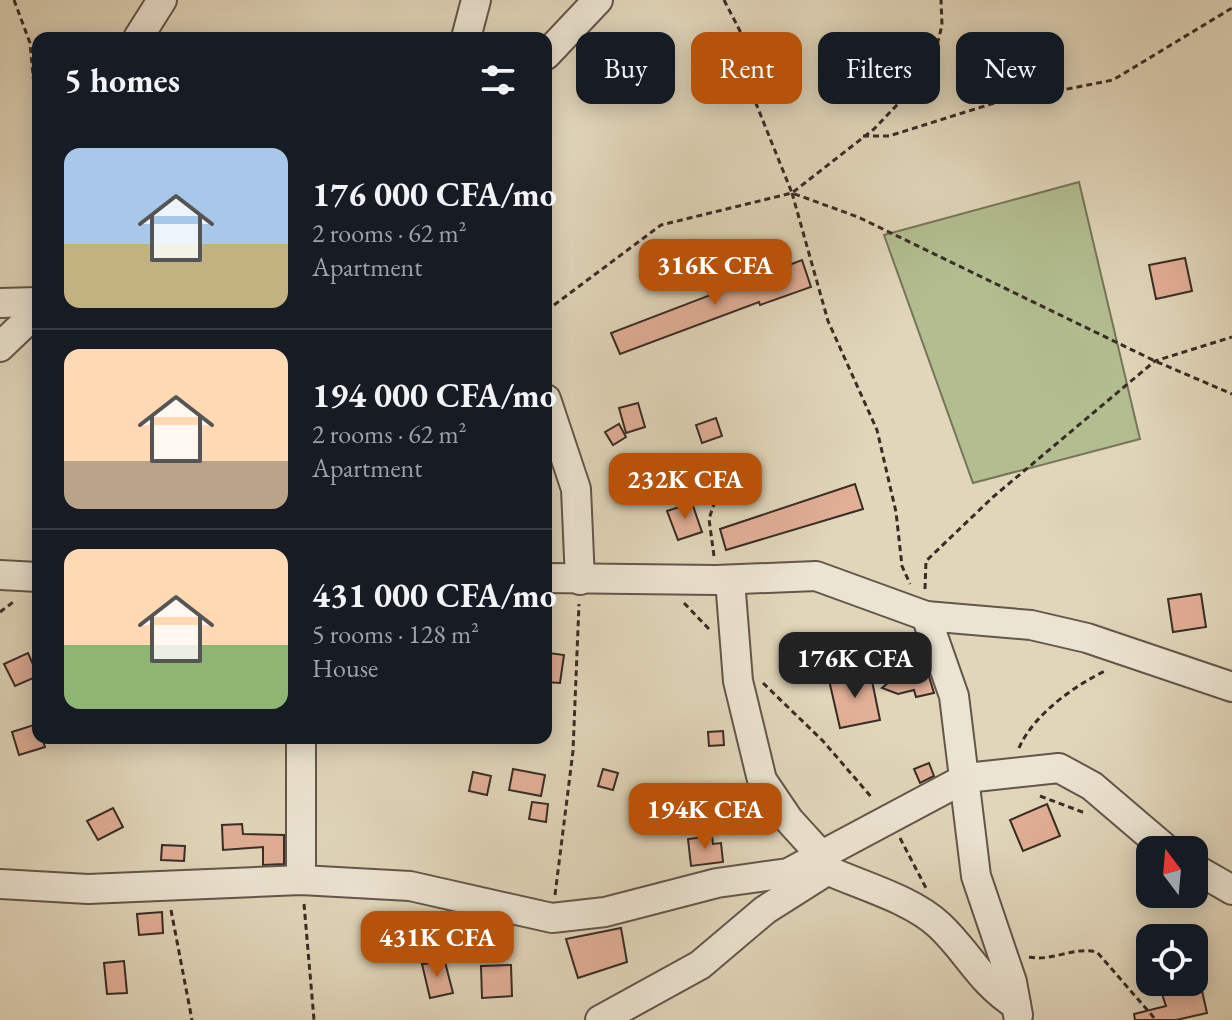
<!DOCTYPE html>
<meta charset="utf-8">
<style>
:root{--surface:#171b24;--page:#20242c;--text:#f1f3f6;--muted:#9ea1a6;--line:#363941;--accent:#b45309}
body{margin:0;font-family:"EB Garamond",serif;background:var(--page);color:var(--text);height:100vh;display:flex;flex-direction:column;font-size:30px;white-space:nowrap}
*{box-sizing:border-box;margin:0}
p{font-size:26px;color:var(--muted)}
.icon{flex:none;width:44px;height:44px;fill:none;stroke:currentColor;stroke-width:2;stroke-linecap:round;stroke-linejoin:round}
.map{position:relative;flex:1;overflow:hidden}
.side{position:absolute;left:32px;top:32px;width:520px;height:712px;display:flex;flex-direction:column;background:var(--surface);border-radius:16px;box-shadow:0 4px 20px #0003}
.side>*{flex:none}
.hud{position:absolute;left:576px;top:32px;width:536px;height:72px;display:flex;gap:16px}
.needle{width:52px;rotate:344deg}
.controls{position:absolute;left:1136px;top:836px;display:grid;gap:16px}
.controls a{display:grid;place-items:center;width:72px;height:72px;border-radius:16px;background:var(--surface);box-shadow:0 4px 20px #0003;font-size:40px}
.price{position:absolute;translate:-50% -68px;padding:0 18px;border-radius:16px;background:var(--accent);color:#fff;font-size:26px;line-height:52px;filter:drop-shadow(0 2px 4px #0008)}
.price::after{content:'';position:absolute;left:50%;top:48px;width:24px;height:18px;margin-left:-12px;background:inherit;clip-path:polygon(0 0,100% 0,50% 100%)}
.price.current{background:#222;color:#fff}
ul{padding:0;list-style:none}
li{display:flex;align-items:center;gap:24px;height:200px;padding:0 32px}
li+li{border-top:2px solid var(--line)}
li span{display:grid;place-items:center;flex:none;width:224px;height:160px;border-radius:16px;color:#555}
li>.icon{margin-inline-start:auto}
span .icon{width:96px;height:96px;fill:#fffc;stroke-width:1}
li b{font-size:34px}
h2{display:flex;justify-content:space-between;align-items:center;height:96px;padding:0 32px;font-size:34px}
.chip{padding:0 28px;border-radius:16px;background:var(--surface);box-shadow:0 4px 20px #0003;font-size:28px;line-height:72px}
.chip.current{background:var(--accent);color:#fff}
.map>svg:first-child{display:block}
.green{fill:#b2be90;stroke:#76755b;stroke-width:2}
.building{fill:#e2af97;stroke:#392c26;stroke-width:2}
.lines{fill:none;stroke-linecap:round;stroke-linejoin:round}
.minor-casing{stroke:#63564b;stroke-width:32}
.path{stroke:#392c26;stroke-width:3;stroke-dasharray:6 4;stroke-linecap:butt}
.minor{stroke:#ece4d2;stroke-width:28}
</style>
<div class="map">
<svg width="1232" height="1020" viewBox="0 0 1232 1020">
<rect width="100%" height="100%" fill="#e1d6ba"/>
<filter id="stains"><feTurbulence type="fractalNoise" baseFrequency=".0025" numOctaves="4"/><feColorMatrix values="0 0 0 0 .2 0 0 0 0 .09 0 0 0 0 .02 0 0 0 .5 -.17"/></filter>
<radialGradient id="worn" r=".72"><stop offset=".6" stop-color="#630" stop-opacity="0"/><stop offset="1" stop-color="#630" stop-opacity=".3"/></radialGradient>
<polygon class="green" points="1079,182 1140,439 973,483 884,235"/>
<g class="building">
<polygon points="1185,258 1192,291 1156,299 1149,265"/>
<polygon points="802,260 811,287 760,305 759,302 620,354 611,333"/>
<polygon points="638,403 645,427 626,433 619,408"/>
<polygon points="716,418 722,436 702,443 696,425"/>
<polygon points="619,424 626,437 613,445 605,432"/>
<polygon points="855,484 863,509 726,550 720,529"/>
<polygon points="692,503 702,532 678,540 667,511"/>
<polygon points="1201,594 1206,627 1173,632 1168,599"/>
<polygon points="28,653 38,676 15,686 4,664"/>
<polygon points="549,653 564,655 560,683 546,682"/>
<polygon points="927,670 934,693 916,697 914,690 898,694 882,688 895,677"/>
<polygon points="870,671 880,720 840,728 829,680"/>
<polygon points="37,724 38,738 42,738 45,747 19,755 12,732"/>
<polygon points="723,731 724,745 709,746 708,732"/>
<polygon points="929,763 934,776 920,783 914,769"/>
<polygon points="513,769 545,775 541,796 509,790"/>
<polygon points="603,769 618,773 613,790 598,786"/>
<polygon points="473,772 491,776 487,795 469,791"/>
<polygon points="532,802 548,804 546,822 529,819"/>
<polygon points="1047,804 1060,836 1023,851 1010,820"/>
<polygon points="113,808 123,827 98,840 87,821"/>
<polygon points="242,824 243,834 284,835 284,864 263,865 263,847 223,850 222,825"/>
<polygon points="712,836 713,844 721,843 723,862 691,866 688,839"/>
<polygon points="162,845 185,846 184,861 161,860"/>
<polygon points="162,912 163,933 139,935 137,914"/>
<polygon points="621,928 627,962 578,978 566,939"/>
<polygon points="124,961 127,993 107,994 104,963"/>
<polygon points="445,962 453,993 430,998 422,964"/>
<polygon points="511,965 512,996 482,998 481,966"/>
<polygon points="1158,982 1200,982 1207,1013 1176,1020 1135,1020 1134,1014 1166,1006"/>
</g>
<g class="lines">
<defs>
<g id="minor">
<polyline points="138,38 162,0"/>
<polyline points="466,38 476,0"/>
<polyline points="546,55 598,0"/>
<polyline points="0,303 38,302"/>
<polyline points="0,347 25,323 38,305"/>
<polyline points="546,399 576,489 580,580"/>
<polyline points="0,575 38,577"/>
<polyline points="546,578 716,580 816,576 926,616 1031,625 1087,638 1232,687"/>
<path d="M730,580L738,681L762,780L789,820L820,854L827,870C862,886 911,899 939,925C969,953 979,981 1016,1005"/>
<polyline points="926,616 954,696 976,876 1012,982 1018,1015"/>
<polyline points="301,738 301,880"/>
<polyline points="1194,868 1232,890"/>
<polyline points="0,884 88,889 301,880 410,886 552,918 605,912 717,883 788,873 966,778 1059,768 1092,786 1167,850"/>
<polyline points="600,1020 700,965 765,910 825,872"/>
</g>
</defs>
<use href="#minor" class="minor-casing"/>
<g class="path">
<polyline points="14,0 30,43 38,128"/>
<polyline points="724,0 755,60 755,101 792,193 858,217 1155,361 1232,394"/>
<polyline points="863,136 889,136 991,104 1113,80 1232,8"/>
<polyline points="792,193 828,321 877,430 896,512 902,566 910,584"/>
<polyline points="546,311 661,225 792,193 874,129 917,84 935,54 942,25 941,0"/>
<polyline points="714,556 709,519 726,468"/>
<polyline points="925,589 926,561 993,497 1155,361 1232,337"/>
<polyline points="684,603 709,629"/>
<polyline points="0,612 16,600"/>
<polyline points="763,683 823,741 873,799"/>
<path d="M1019,748C1033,715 1075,685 1107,670"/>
<polyline points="1040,796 1085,813"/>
<polyline points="900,838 926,888"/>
<polyline points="555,895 573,751 579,604"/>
<polyline points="304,904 314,1020"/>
<polyline points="171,910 192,1020"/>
<path d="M1029,957C1052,962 1074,946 1097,952L1156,1020"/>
</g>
<use href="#minor" class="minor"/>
</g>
<rect width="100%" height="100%" filter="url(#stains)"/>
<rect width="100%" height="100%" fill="url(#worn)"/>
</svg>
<div class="controls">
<a><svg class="needle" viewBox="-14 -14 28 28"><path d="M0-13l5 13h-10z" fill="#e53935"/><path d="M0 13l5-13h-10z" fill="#9ea1a6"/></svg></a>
<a><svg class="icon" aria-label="locate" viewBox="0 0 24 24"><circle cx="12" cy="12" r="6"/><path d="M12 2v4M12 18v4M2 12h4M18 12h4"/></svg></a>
</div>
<b class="price" style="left:715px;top:307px">316K CFA</b>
<b class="price" style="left:685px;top:521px">232K CFA</b>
<b class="price current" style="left:855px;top:700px">176K CFA</b>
<b class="price" style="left:705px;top:851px">194K CFA</b>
<b class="price" style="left:437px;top:979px">431K CFA</b>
<div class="hud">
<a class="chip">Buy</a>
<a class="chip current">Rent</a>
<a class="chip">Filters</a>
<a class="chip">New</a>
</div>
<section class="side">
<h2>5 homes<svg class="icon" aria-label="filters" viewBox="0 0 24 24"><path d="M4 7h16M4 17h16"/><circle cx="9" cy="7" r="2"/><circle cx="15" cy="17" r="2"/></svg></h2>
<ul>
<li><span style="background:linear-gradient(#a9c7e8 60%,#c2b280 0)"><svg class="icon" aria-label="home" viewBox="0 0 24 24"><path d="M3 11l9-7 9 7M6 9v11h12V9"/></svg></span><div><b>176 000 CFA/mo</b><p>2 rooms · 62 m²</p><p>Apartment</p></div></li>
<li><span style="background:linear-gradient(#ffd9b3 70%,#b9a48a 0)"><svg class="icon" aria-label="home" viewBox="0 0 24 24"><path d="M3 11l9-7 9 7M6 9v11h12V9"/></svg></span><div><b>194 000 CFA/mo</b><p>2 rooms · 62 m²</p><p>Apartment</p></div></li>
<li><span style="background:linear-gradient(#ffd9b3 60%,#8fb573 0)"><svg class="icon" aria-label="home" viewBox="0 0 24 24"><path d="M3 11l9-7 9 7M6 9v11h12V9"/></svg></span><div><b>431 000 CFA/mo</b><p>5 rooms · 128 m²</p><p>House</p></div></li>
</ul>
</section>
</div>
